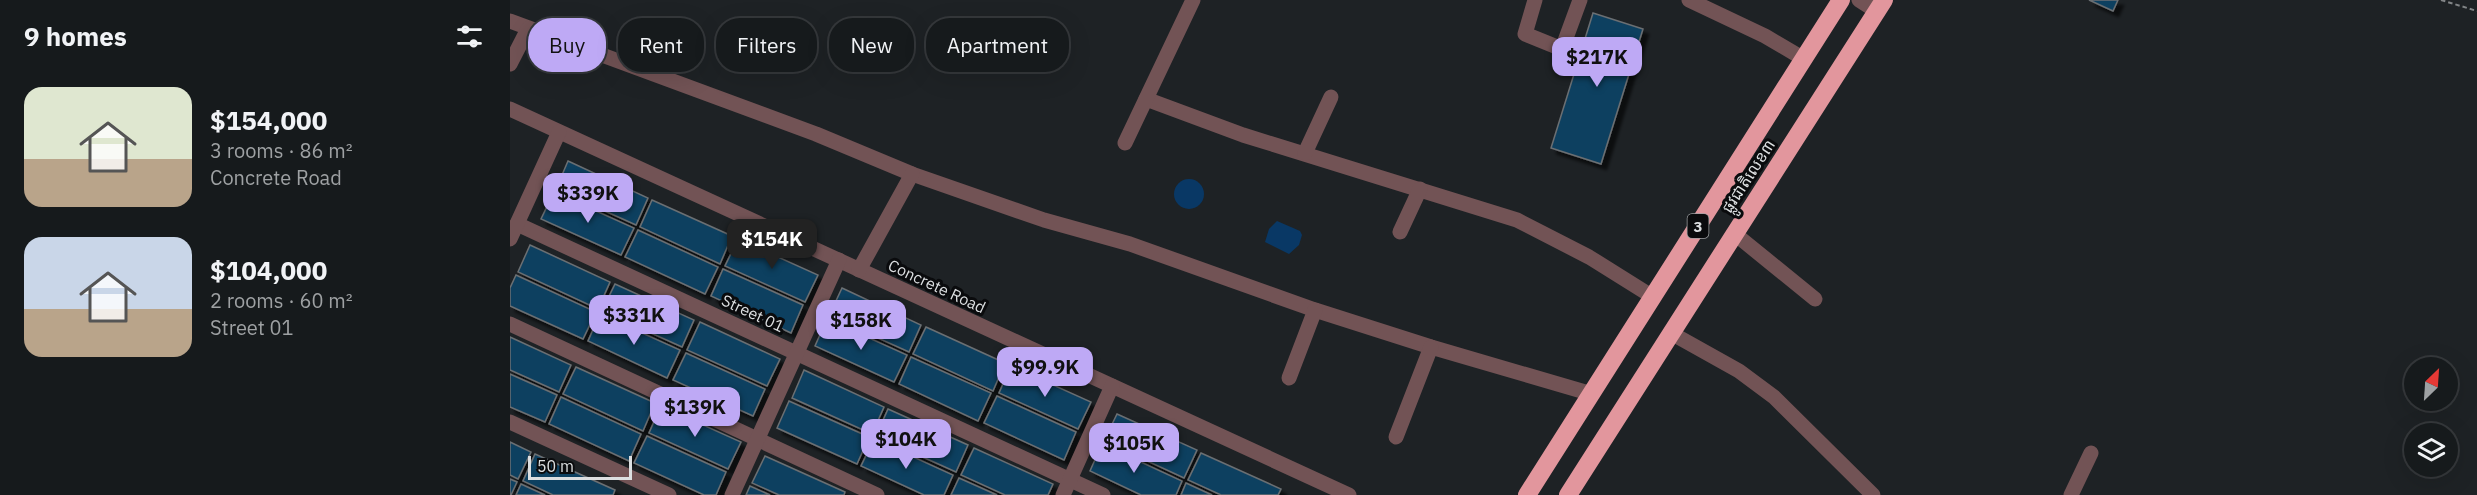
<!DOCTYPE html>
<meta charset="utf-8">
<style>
:root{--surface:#161a1c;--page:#232729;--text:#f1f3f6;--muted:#9ea1a3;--line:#35383b;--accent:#bea9f5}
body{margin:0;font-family:"IBM Plex Sans","Noto Sans Khmer",sans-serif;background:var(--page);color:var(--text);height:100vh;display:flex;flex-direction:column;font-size:22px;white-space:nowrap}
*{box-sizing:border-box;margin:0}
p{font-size:20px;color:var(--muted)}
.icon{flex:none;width:33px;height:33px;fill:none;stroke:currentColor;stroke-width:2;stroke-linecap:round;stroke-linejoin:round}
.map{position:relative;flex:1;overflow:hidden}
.details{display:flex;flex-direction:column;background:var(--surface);width:510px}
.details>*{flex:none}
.hud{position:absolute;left:18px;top:18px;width:570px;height:54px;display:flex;gap:12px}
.needle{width:39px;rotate:25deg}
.tools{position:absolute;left:1894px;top:357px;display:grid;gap:12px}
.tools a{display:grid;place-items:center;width:54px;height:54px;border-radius:50%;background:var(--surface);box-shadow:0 6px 24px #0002,0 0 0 2px var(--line);font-size:30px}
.scale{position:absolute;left:18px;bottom:15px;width:104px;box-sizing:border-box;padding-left:6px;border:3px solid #dcdfe1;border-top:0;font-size:16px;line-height:21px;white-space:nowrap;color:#dcdfe1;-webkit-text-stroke:4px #0a0b0d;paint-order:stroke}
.price{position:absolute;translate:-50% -51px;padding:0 14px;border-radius:12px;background:var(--accent);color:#111;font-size:20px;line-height:39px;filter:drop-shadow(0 2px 3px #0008)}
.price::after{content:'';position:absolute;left:50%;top:36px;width:18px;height:14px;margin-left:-9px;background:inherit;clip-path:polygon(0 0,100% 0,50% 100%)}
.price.selected{background:#222;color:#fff}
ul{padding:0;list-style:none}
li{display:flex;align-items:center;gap:18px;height:150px;padding:0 24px}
li span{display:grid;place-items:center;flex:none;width:168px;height:120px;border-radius:18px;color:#555}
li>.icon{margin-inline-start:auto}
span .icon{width:72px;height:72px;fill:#fffc;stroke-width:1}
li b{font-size:26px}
h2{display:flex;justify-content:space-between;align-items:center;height:72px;padding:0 24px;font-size:26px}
.chip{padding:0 21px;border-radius:24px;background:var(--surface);box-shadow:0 6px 24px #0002,0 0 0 2px var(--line);font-size:21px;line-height:54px}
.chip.selected{background:var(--accent);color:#111}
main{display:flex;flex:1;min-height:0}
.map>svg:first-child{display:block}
.water{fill:#093865}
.building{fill:#104160;stroke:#6b6f73;stroke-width:1.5;filter:url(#shadow)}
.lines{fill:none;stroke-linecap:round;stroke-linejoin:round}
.path{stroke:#828587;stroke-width:2;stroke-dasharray:4.5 3;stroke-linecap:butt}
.minor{stroke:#725355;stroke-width:15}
.highway{stroke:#e2969d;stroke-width:18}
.labels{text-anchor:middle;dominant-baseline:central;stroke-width:6;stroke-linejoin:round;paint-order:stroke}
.shield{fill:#0a0b0d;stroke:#9d9fa1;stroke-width:1.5}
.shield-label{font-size:15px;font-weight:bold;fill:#dcdfe1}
.street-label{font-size:16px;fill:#dcdfe1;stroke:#0a0b0d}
</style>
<main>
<section class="details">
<h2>9 homes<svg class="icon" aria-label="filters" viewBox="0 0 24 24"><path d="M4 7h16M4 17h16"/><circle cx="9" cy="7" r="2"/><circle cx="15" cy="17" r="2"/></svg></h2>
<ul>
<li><span style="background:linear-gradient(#dfe7d0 60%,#b9a48a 0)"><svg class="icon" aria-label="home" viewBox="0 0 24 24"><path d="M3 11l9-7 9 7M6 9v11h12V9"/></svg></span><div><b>$154,000</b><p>3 rooms · 86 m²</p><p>Concrete Road</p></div></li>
<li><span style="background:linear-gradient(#c9d6e8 60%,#b9a48a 0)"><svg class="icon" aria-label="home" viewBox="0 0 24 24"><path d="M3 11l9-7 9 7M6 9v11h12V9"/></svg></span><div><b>$104,000</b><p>2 rooms · 60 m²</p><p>Street 01</p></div></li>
</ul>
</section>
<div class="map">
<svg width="1967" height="495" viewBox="0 0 1967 495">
<defs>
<filter id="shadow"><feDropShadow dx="5.5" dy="5.5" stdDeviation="1.5" flood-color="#0009"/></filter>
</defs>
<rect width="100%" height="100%" fill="#1e2225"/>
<g class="water">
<circle cx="679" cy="194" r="15"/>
<polygon points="767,221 790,231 792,235 789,245 779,254 755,242 759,229"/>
</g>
<g class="building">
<polygon points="1579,0 1608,0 1603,11"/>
<polygon points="1083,13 1133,29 1091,164 1041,148"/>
<polygon points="58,161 138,198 126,225 46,189"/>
<polygon points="44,192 124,228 111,255 31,219"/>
<polygon points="142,200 222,236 210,264 130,227"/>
<polygon points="128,230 208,267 195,294 115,257"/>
<polygon points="228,239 308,275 295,302 215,266"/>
<polygon points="20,245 100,282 88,309 8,272"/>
<polygon points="213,269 293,305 281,333 201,296"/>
<polygon points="6,275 86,312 73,339 0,306 0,288"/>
<polygon points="105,284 184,320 172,347 92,311"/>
<polygon points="332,288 411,325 399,352 319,316"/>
<polygon points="90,314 170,350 157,378 78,341"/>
<polygon points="317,319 397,355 384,382 305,346"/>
<polygon points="190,322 270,359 257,386 177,350"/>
<polygon points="416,327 495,363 483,391 403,354"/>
<polygon points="0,337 61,365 49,392 0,370"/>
<polygon points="176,353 255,389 243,416 163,380"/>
<polygon points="401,357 481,393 468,421 389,384"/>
<polygon points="501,366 581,402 568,429 489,393"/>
<polygon points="66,367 145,403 133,431 53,394"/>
<polygon points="294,370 374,407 362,434 282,398"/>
<polygon points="0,374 47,395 35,422 0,407"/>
<polygon points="487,396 566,432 554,460 474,423"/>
<polygon points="51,397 131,434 119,461 39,424"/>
<polygon points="279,401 359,437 347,464 267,428"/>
<polygon points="151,406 231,442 218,469 139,433"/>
<polygon points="378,409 458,445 446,472 366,436"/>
<polygon points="607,414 687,450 674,478 594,441"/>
<polygon points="137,436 216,472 206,495 194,495 124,463"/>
<polygon points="364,439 443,475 434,495 414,495 351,466"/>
<polygon points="0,442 21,452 8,479 0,475"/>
<polygon points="592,444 672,481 666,495 631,495 580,471"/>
<polygon points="464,448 543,484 538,495 495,495 451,475"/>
<polygon points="691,453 771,489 768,495 711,495 678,480"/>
<polygon points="25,454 105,490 103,495 43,495 13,481"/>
<polygon points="255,456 335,492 334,495 269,495 242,483"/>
<polygon points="449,478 487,495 441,495"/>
<polygon points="0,479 7,482 1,495 0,495"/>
<polygon points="676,483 702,495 671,495"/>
<polygon points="11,484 35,495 6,495"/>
<polygon points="240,486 260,495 236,495"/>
</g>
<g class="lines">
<polyline class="path" points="1931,0 1967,11"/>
<g class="minor">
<polyline points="1025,0 1015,34 1052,49 1070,0"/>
<polyline points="1179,0 1255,36 1294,59"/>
<polyline points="1349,0 1366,11"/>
<polyline points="0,21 306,134 402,174 534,220 620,244 805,310 921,347 1082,394"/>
<polyline points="0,64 18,29"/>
<polyline points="636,99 733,135 1007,220 1079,257 1143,297"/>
<polyline points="0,109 839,495"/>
<polyline points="615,143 683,0"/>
<polyline points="795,153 821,97"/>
<polyline points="7,224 593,495"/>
<polyline points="890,232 910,189"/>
<polyline points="1225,234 1305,299"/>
<polyline points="0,239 49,132"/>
<polyline points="349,270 402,174"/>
<polyline points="0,324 367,495"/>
<polyline points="1161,333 1229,371 1264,397 1363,495"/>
<polyline points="779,378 805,310"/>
<polyline points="0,422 159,495"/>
<polyline points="886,437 921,347"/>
<polyline points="222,495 329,260"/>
<polyline points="553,495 602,386"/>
<polyline points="1561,495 1581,453"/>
</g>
<g class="highway">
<polyline points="1017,495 1331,0"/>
<polyline points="1058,495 1374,0"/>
</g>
</g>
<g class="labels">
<rect class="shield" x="1177.5" y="214" width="21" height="24" rx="4.5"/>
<g class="shield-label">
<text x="1188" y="226">3</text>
</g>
<g class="street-label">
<text transform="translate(1238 176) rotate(-57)">ផ្លូវជាតិលេខ៣</text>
<text transform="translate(427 286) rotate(25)">Concrete Road</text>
<text transform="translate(243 313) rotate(25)">Street 01</text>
</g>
</g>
</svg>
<div class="tools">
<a><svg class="needle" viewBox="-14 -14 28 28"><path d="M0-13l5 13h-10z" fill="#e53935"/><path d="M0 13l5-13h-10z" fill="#9ea1a3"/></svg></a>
<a><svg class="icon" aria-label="layers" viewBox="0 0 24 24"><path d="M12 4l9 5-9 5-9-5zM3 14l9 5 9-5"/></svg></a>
</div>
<div class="scale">50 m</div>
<b class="price" style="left:1087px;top:88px">$217K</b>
<b class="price" style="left:78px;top:224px">$339K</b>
<b class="price selected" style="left:262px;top:270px">$154K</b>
<b class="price" style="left:124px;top:346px">$331K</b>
<b class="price" style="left:351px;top:351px">$158K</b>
<b class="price" style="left:535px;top:398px">$99.9K</b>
<b class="price" style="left:185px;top:438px">$139K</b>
<b class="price" style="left:396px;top:470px">$104K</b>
<b class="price" style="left:624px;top:474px">$105K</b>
<div class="hud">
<a class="chip selected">Buy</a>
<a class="chip">Rent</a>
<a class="chip">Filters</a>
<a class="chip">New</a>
<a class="chip">Apartment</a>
</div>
</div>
</main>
